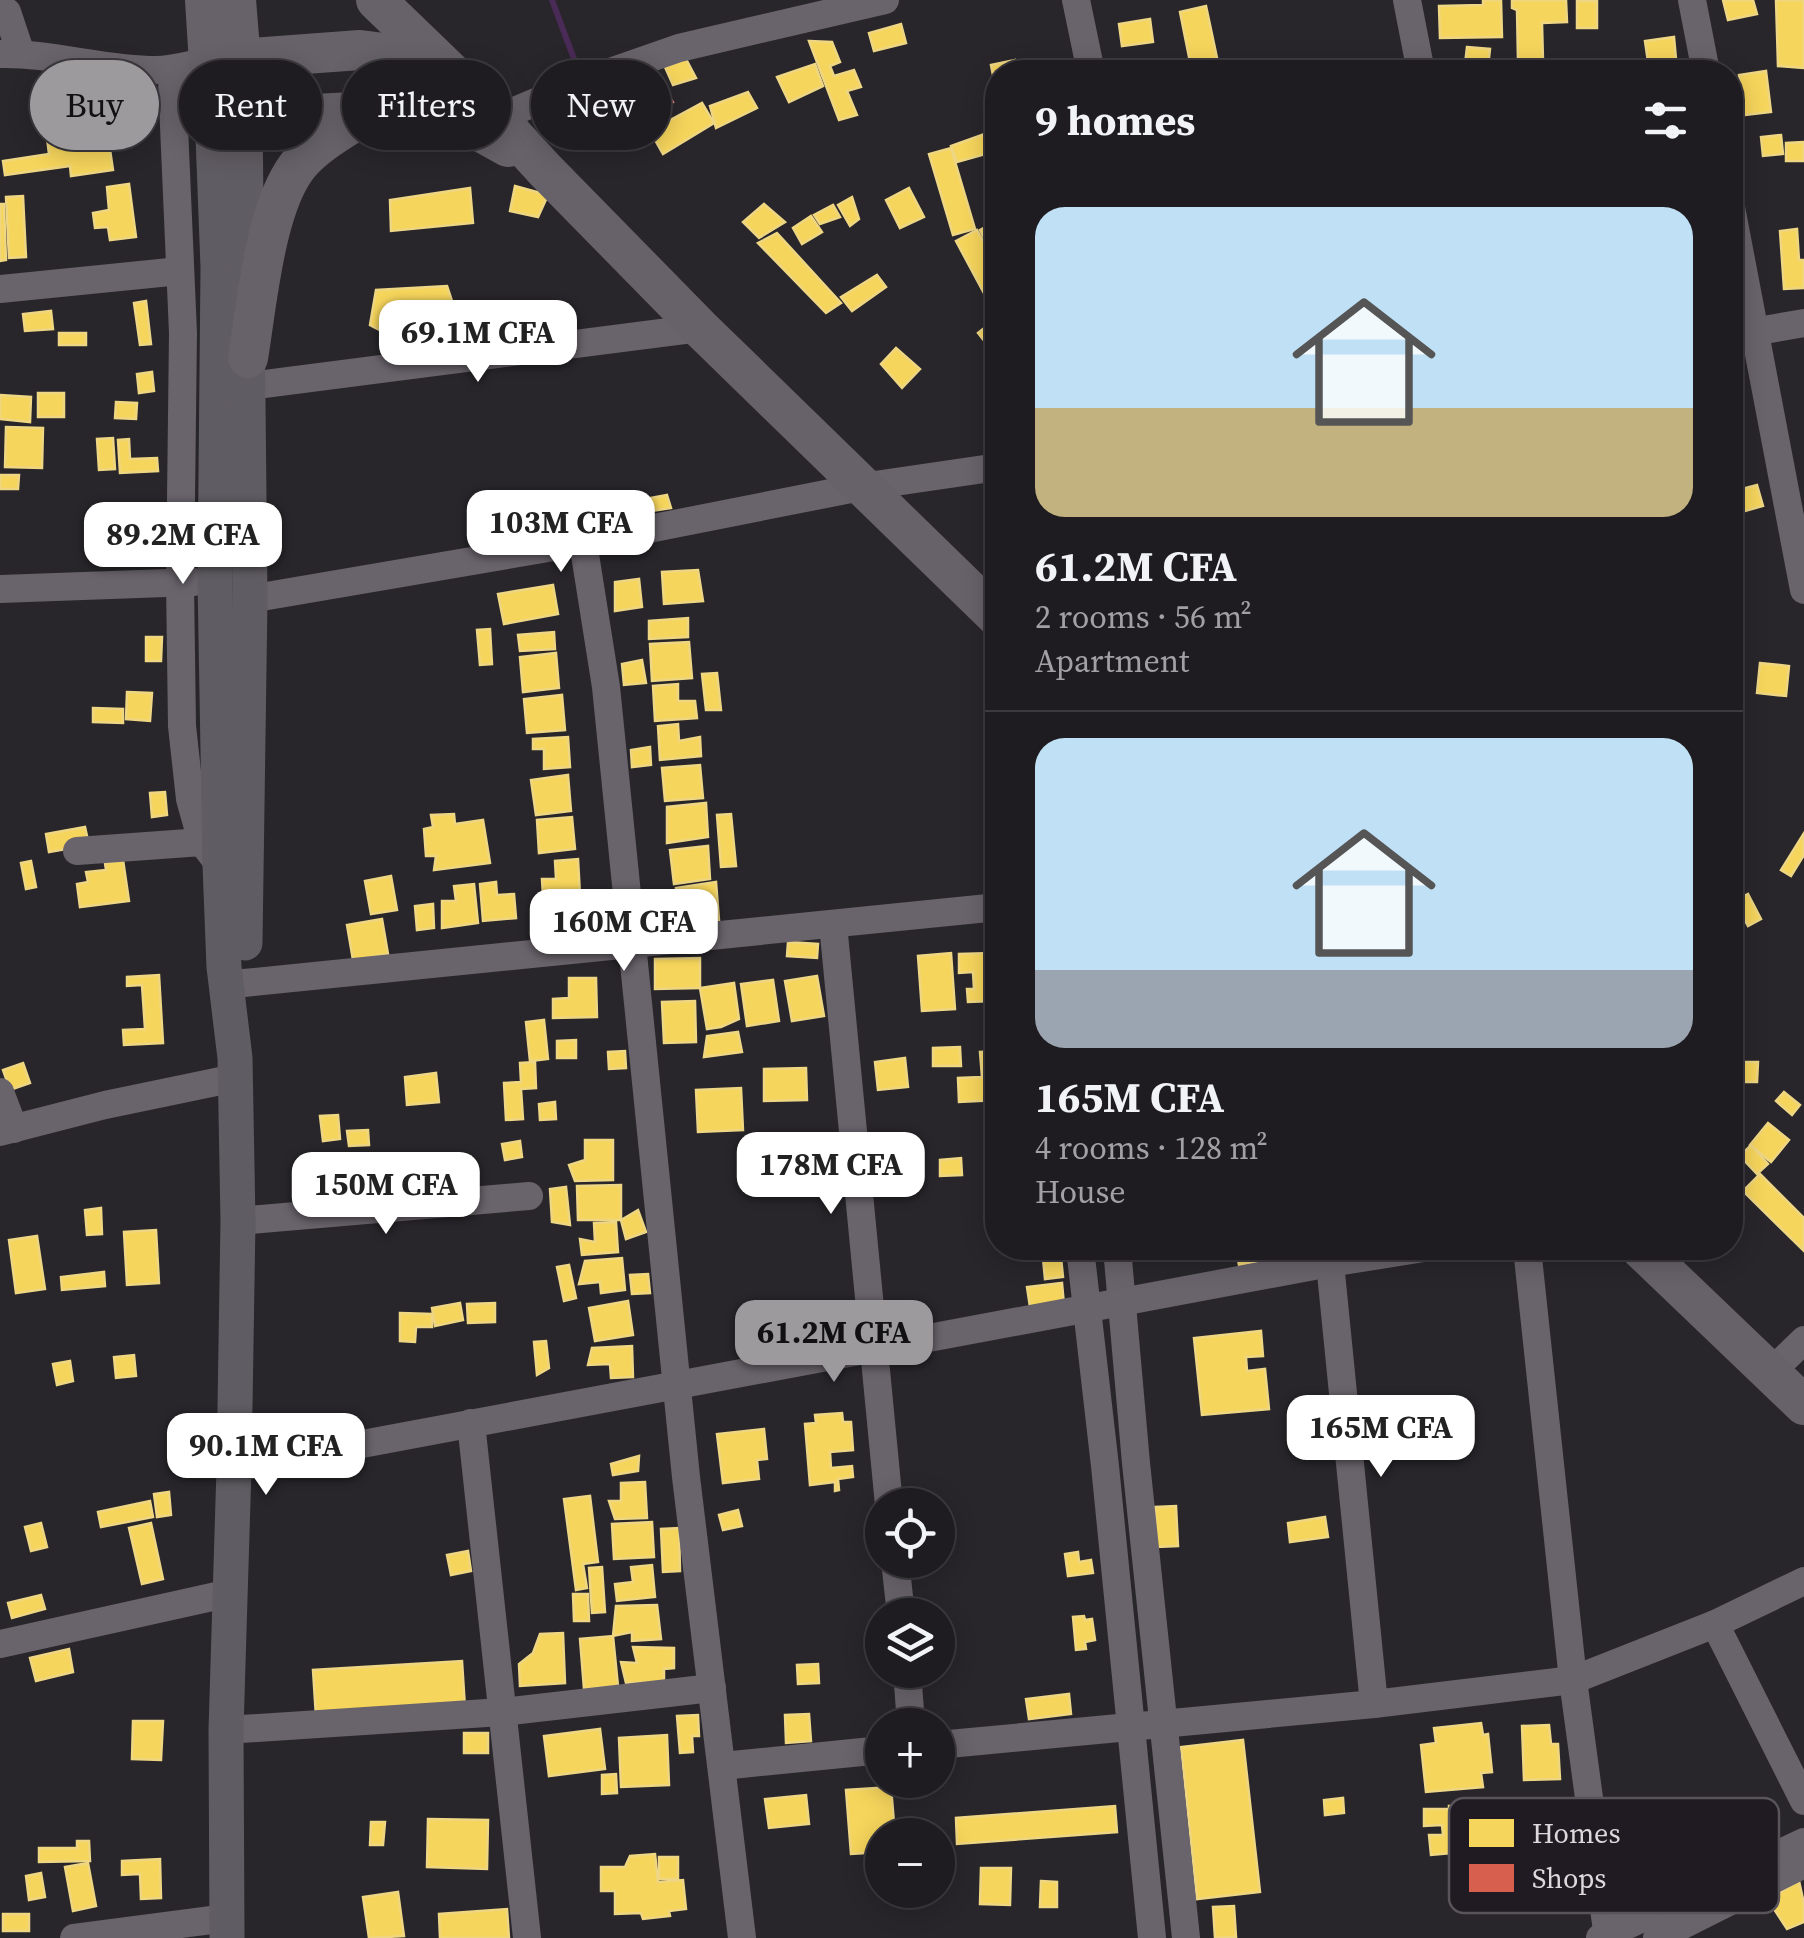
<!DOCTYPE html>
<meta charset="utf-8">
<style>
:root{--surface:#1e1c20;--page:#262529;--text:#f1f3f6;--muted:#a1a1a5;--line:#3c3a3e;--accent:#9d9a9e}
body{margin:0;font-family:"Source Serif 4",serif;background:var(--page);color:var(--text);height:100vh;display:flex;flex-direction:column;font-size:38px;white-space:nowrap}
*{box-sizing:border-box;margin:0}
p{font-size:32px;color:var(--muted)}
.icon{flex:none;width:55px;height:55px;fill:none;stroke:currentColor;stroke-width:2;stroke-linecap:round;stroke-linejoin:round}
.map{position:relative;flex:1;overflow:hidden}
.sheet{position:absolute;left:985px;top:60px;width:758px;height:1200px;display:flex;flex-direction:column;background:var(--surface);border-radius:40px;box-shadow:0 5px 25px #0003,0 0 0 2px var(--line)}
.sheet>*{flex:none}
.top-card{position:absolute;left:30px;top:60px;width:805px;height:90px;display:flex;gap:20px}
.buttons{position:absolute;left:865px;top:1488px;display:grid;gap:20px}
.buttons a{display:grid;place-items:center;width:90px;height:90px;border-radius:50%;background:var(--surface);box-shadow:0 5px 25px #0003,0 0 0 2px var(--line);font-size:50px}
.price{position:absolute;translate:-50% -85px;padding:0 22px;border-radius:20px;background:#fff;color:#222;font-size:32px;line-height:65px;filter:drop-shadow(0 2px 5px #0008)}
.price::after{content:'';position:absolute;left:50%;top:60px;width:30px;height:22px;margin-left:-15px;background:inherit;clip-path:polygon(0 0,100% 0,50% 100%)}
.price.current{background:var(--accent);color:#111}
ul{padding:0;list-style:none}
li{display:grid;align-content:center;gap:20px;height:530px;padding:0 50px}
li+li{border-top:2px solid var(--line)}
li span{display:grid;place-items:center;height:310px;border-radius:30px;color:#555}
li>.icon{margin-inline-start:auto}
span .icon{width:180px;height:180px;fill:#fffc;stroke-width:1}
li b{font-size:42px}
h2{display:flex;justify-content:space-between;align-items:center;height:120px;padding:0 50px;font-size:42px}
.pill{padding:0 35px;border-radius:45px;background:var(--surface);box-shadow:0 5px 25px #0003,0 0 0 2px var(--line);font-size:35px;line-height:90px}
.pill.current{background:var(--accent);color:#111}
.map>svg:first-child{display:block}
.homes{fill:#f6d55c;stroke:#eed683;stroke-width:2.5}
.shops{fill:#d6604d;stroke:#d88478;stroke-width:2.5}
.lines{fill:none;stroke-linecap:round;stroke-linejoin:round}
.stream{stroke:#4a2a56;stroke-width:6}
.minor{stroke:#69636b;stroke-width:28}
.major{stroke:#605c63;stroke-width:35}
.highway{stroke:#67626a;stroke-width:40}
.key{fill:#201b22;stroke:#58545a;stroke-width:2.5}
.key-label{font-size:28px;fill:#dcd9dd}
</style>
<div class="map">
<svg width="1804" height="1938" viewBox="0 0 1804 1938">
<rect width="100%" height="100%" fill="#28262a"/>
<g class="homes">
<polygon points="1483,0 1501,0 1502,37 1440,38 1439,6 1483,5"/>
<polygon points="1512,0 1566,0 1567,22 1542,23 1543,61 1518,61 1517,10 1512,8"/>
<polygon points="1723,0 1753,0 1757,14 1728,20"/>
<polygon points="1776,0 1804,0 1804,68 1778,66"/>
<rect x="1577" y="1" width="20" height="27"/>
<polygon points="1206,6 1220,72 1192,72 1180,12"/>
<polygon points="1150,19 1153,42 1122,46 1119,24"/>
<polygon points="901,24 906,43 874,51 869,33"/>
<polygon points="1674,37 1676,59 1648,62 1645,41"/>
<polygon points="809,41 832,42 840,62 830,66 834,76 854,70 861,87 847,91 857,115 839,120"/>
<polygon points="1467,47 1490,49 1488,67 1465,64"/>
<polygon points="686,59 696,78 673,85 665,67"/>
<polygon points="1015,60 1017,72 998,72 998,101 991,65"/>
<polygon points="815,64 823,86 789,102 777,77"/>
<polygon points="86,70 121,70 122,114 107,114 107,104 91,104 91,114 78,114 78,104 65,104 66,117 43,117 43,83 86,83"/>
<polygon points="1766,71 1771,112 1744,115 1739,75"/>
<polygon points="748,92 757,108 716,128 710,106"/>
<polygon points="702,103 714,123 663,154 650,131"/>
<polygon points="124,118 127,141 109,143 113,170 71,176 70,166 5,175 3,161 49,154 46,129"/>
<polygon points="987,133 993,152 957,162 951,146"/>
<polygon points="1781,135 1783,154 1763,156 1761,137"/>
<polygon points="1804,142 1804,161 1786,161 1786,143"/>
<polygon points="951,148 975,229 953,235 929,154"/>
<polygon points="129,184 136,237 110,240 108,227 95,228 93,213 109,210 107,187"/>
<polygon points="515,186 548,195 538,217 510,211"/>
<polygon points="470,188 473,223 391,231 390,200"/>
<polygon points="909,188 924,217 900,228 886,200"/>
<polygon points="23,196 26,257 9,258 6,197"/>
<polygon points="852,197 859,219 850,226 838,205"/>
<polygon points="0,204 4,204 6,260 0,261"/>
<polygon points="764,204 785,222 759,238 743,222"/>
<polygon points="833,205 840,217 820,224 814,215"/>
<polygon points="811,216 822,232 802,244 793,228"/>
<polygon points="998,220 998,250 992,253 980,230"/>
<polygon points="1797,229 1799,260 1804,260 1804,288 1784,289 1780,231"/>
<polygon points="977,230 998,268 998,307 993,310 956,241"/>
<polygon points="777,233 841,303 826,313 758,243"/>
<polygon points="877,275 886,287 852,311 841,297"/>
<polygon points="447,286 459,322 444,335 393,337 370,325 376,290"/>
<polygon points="146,301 151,344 140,345 134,303"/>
<polygon points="51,311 53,329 25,331 23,314"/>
<polygon points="998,317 998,342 990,348 978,333"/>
<rect x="59" y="333" width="27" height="12"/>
<polygon points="896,348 920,369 902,388 881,364"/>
<polygon points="152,372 154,391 139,393 137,374"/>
<rect x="38" y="393" width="26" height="24"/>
<polygon points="0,395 31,397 30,422 0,419"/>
<polygon points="116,402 137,403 136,419 115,418"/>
<polygon points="6,427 43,428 42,468 5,467"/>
<polygon points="113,438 115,469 99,470 97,439"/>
<polygon points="129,439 130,459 157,458 158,471 120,473 118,440"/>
<polygon points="0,475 19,475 18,489 0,489"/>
<polygon points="1757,485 1763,506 1730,515 1730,492"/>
<polygon points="667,495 671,508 645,512 645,499"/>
<polygon points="698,570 703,601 664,604 662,572"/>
<polygon points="639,579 642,607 615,611 615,582"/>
<polygon points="553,585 558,614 504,624 498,594"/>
<polygon points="688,618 688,637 649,639 649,621"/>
<polygon points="490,629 492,664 480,665 477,630"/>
<polygon points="554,632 555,649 520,651 518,635"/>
<polygon points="146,637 162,637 161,661 146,661"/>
<polygon points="689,642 692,678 652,681 650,644"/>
<polygon points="556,653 559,688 523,692 520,657"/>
<polygon points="642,660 646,683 624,685 622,664"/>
<polygon points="1760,663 1789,666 1786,696 1757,693"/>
<polygon points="717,673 721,710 706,710 702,674"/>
<polygon points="678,684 678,701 695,701 697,718 655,721 653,686"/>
<polygon points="127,692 152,693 150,721 126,719"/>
<polygon points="562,695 565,730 527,733 524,699"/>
<polygon points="93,708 123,709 123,723 93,722"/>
<polygon points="678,724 679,741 700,737 701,756 660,760 658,726"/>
<polygon points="568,737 570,767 544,769 544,749 533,749 533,739"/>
<polygon points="650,747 651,765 632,767 631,750"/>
<polygon points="700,765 703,798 665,801 662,768"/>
<polygon points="568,775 571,811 536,815 531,780"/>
<polygon points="165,792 167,815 152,817 150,793"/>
<polygon points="706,803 708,837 667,843 667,807"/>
<polygon points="1737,812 1742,848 1730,849 1730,813"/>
<polygon points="454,814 455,824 483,820 490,863 434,870 436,856 426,856 424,829 433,827 431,815"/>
<polygon points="731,814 736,866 721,867 717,815"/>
<polygon points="572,817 575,849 539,853 537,820"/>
<polygon points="85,827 89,845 49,852 46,834"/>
<polygon points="1804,833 1804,855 1791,876 1781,870"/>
<polygon points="708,846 710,879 674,884 670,850"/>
<polygon points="578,859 580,895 543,896 542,879 556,879 555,861"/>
<polygon points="123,860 129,901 80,907 77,884 88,882 86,872 106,870 105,863"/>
<polygon points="31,861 36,887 26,889 21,863"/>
<polygon points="391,876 397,910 371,914 365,881"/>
<polygon points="496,882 497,895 514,894 516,918 483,921 480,884"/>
<polygon points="716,882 719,920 677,920 676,888"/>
<polygon points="474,884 478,923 442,928 442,901 456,901 454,886"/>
<polygon points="1748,894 1761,919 1748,926 1735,901"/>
<polygon points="582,898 584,933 563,934 562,920 545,921 544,902"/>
<polygon points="433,904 434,928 417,930 415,906"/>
<polygon points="382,919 388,954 353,960 347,925"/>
<polygon points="788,942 818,944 817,958 787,956"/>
<polygon points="951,953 955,1009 922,1011 918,956"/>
<polygon points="992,953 993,1001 968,1002 967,989 974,989 973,972 959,973 959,954"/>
<polygon points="700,958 700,988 655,989 655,959"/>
<polygon points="159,975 163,1043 124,1045 123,1030 145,1029 142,985 127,986 127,977"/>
<polygon points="817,976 824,1016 792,1021 785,981"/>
<polygon points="569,978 596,978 597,1017 553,1018 553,999 569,998"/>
<polygon points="773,980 779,1021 747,1026 741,984"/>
<polygon points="734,983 739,1019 721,1027 707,1029 700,988"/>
<polygon points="695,1001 696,1042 664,1043 662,1002"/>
<polygon points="544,1020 548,1059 530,1061 526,1022"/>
<polygon points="738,1032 742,1052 704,1057 707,1036"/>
<polygon points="576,1040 576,1058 557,1058 557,1041"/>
<polygon points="960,1047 961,1066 933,1066 933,1048"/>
<polygon points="625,1051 626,1068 609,1069 608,1052"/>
<polygon points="998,1051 998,1100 959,1102 958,1078 982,1077 980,1052"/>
<polygon points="905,1058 908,1087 878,1090 875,1062"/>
<polygon points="535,1062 536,1088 521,1089 523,1119 506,1120 504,1083 521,1082 520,1063"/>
<polygon points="1739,1062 1758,1062 1757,1082 1739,1082"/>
<polygon points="23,1063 30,1083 10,1090 3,1070"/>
<polygon points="806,1068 807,1100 764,1101 764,1069"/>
<polygon points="436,1073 439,1102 407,1105 405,1077"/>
<polygon points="741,1088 743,1130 698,1132 696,1090"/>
<polygon points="1784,1092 1800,1105 1792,1115 1776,1101"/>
<polygon points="555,1102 556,1119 540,1120 539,1104"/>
<polygon points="338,1115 340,1139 323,1141 320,1116"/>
<polygon points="1768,1123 1789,1140 1771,1162 1750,1145"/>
<polygon points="368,1130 369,1145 349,1146 347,1131"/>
<polygon points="585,1140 613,1140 613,1180 575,1181 569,1165 585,1160"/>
<polygon points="520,1141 522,1157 505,1160 502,1144"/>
<polygon points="1751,1145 1768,1164 1757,1174 1740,1156"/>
<polygon points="803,1151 805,1175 771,1178 769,1154"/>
<polygon points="322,1155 344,1155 344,1174 322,1173"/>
<polygon points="961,1158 962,1175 940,1176 940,1160"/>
<polygon points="901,1165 903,1184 878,1187 876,1168"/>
<polygon points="1760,1174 1804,1218 1804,1251 1743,1191"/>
<polygon points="621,1185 621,1220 578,1220 577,1186"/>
<polygon points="566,1187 570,1225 552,1222 550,1189"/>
<polygon points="101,1208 102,1234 87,1235 85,1210"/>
<polygon points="638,1210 646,1232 626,1239 621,1220"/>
<polygon points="616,1222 618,1252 582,1255 580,1239 595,1242 594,1223"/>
<polygon points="156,1230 159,1283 127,1285 124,1232"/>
<polygon points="37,1236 45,1289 16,1293 9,1240"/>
<polygon points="1042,1248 1060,1248 1063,1277 1045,1279"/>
<polygon points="1258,1248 1260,1261 1239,1265 1236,1250"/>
<polygon points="622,1258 625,1290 601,1293 600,1282 579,1284 585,1261"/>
<polygon points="569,1265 576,1298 564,1301 557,1267"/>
<polygon points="104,1272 105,1286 62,1290 61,1277"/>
<polygon points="648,1274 650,1293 632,1294 630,1275"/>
<polygon points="1062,1283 1064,1305 1030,1307 1027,1287"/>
<polygon points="628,1301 633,1335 595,1341 589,1308"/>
<polygon points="460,1303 463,1320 435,1326 432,1308"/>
<polygon points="495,1303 495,1322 468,1323 467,1304"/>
<polygon points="400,1313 432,1314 432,1327 416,1327 415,1342 400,1341"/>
<polygon points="1261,1331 1263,1356 1246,1357 1247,1371 1265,1369 1269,1409 1202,1415 1194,1338"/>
<polygon points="546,1341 549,1368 537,1375 534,1342"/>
<polygon points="632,1346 633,1377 611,1378 610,1364 588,1365 592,1348"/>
<polygon points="134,1355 136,1376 116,1378 114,1357"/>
<polygon points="70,1361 73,1381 57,1385 53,1364"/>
<polygon points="842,1413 843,1422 851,1422 853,1450 830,1452 831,1468 852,1466 853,1477 838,1479 839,1490 835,1491 835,1482 810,1485 805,1424 816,1423 815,1415"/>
<polygon points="764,1429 767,1459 757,1460 759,1479 723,1483 717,1434"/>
<polygon points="639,1456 638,1471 613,1475 611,1464"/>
<polygon points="645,1482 647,1518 615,1519 609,1501 621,1501 621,1483"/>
<polygon points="169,1492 171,1515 157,1517 154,1494"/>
<polygon points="590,1496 598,1562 583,1564 587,1588 576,1590 564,1499"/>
<polygon points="150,1501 153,1517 101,1527 98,1512"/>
<polygon points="1176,1506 1178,1546 1157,1547 1155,1507"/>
<polygon points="738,1510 742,1526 723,1530 719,1515"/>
<polygon points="1325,1517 1328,1537 1290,1542 1288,1523"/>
<polygon points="652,1522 654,1557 614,1559 612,1524"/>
<polygon points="41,1523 47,1547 31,1551 25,1527"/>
<polygon points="151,1523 163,1579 142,1584 129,1528"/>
<polygon points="679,1528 680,1571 663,1572 661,1529"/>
<polygon points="468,1551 471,1571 451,1575 447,1555"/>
<polygon points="1078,1552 1079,1562 1091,1560 1093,1573 1068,1576 1065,1554"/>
<polygon points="652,1565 655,1597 617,1601 615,1584 633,1582 631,1567"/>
<polygon points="602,1567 605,1612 592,1613 589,1568"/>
<polygon points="573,1594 588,1594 589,1621 574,1621"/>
<polygon points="41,1595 45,1609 12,1618 8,1603"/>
<polygon points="657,1605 661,1639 632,1641 632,1632 613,1636 616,1606"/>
<polygon points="1084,1616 1085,1620 1092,1619 1095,1640 1085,1642 1086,1649 1076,1650 1073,1617"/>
<polygon points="563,1633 565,1683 520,1686 519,1664 533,1653 540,1634"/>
<polygon points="613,1636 618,1686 584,1689 580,1639"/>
<polygon points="633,1647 674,1648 674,1668 664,1669 664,1682 626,1683 621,1662 637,1663"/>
<polygon points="69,1649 73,1672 36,1681 30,1658"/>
<polygon points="462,1661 465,1708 316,1717 313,1670"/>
<polygon points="818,1664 819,1683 798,1684 797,1665"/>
<polygon points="1069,1694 1071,1714 1029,1719 1026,1699"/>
<polygon points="809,1714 811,1741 786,1743 785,1715"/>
<polygon points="698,1715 699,1736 692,1736 693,1752 680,1753 677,1716"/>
<polygon points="133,1721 163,1721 161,1760 132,1759"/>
<polygon points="1481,1723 1483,1735 1488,1734 1492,1772 1481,1773 1483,1787 1426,1792 1421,1745 1436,1743 1434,1728"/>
<polygon points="1549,1725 1551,1744 1558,1744 1560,1779 1524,1780 1522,1726"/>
<polygon points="600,1729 605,1769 549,1776 544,1736"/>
<rect x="464" y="1733" width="24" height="20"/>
<polygon points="667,1735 669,1785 621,1787 619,1738"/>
<polygon points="1243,1740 1260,1892 1197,1899 1181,1747"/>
<polygon points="616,1774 617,1793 602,1794 602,1775"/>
<polygon points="891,1787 895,1835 882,1835 882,1852 851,1854 846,1790"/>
<polygon points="806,1795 809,1824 769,1828 765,1799"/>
<polygon points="1343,1798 1344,1813 1325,1815 1324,1800"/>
<polygon points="1115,1806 1117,1832 957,1844 956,1818"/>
<polygon points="1449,1806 1462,1806 1462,1809 1470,1809 1474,1851 1431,1855 1429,1835 1443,1835 1442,1825 1424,1826 1424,1809 1449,1809"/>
<polygon points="428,1819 488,1820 487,1869 427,1867"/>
<polygon points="371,1822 385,1822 383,1845 370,1845"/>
<polygon points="77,1841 89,1841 90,1861 39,1862 39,1848 77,1848"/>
<polygon points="655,1854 658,1882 683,1880 686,1909 669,1911 670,1916 643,1919 641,1913 615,1914 615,1891 601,1891 601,1867 625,1867 630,1856"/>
<rect x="659" y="1857" width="19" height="22"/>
<polygon points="160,1859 161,1898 141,1899 140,1874 122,1875 122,1861"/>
<polygon points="88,1863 96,1906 73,1911 65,1867"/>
<polygon points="981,1868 1011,1868 1010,1905 980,1904"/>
<polygon points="41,1873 45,1897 29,1900 26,1876"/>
<polygon points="1041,1881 1057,1882 1057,1907 1040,1907"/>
<polygon points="1799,1881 1804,1904 1804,1922 1787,1929 1768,1900"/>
<polygon points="398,1892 404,1936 369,1938 363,1897"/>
<polygon points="1234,1906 1236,1937 1215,1938 1213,1907"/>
<polygon points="507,1909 509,1938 440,1938 439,1914"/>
<rect x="3" y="1914" width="26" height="17"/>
</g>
<polygon class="shops" points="649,66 673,102 645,118 620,80"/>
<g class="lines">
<polyline class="stream" points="552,0 577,67"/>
<g class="minor">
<polyline points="1076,0 1091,72"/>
<polyline points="1407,0 1421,72"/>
<polyline points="1692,0 1706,72"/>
<polyline points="0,9 7,12 21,54"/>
<path d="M0,54C52,53 104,70 156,70C173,70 192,64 210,61"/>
<polyline points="172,80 183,333 180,582 182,726 190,799 202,842 220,865"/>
<polyline points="498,118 593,78 679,48 885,0"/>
<polyline points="1730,202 1804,590"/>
<polyline points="0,289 180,271"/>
<polyline points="1730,336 1804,323"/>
<polyline points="249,386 700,328"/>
<polyline points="583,542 606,687 686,1477 742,1938"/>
<polyline points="0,589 194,582"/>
<polyline points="250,599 583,542 861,487 998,467"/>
<polyline points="77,851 202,842"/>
<polyline points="833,924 889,1505"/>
<polyline points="244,983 998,907"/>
<polyline points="0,1092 14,1129"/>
<polyline points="0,1132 105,1105 235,1078"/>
<polyline points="238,1221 529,1196"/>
<polyline points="1080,1248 1105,1466 1152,1938"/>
<polyline points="1117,1248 1136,1463 1186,1938"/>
<polyline points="1527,1248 1573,1680 1608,1938"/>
<polyline points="1330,1263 1374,1704"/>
<polyline points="1770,1373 1804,1340"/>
<polyline points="471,1423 527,1938"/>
<polyline points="234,1468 1330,1263 1424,1248"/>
<polyline points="895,1560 901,1615"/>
<polyline points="1715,1624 1804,1801"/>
<polyline points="0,1644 230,1593"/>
<polyline points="907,1670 911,1725"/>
<polyline points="226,1730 502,1712 712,1688"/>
<polyline points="938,1745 1374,1704 1573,1680 1715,1624 1804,1581"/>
<polyline points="722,1766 882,1750"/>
<polyline points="74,1938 227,1918"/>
<polyline points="1600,1938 1804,1842"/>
<polyline points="1657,1938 1804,1864"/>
</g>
<g class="major">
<polyline points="212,110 218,267 215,581 220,865 224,967 235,1058 238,1221 234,1468 226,1730 227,1938"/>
<polyline points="245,943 250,599 245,109"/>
</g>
<g class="highway">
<polyline points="205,0 212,110 245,109 296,115 410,109 442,114 463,122 508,147"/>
<polyline points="236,0 243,86"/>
<polyline points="376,0 489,109 545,170 700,328 998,618"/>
<polyline points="210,61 360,50 408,56 439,70"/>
<path d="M248,358C257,304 265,204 300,163C318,142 347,127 370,112"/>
<polyline points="1640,1248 1804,1405"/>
</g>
</g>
<rect x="1449" y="1798" width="330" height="115" rx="15" class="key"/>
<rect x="1469" y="1819" width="45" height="28" fill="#f6d55c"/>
<rect x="1469" y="1864" width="45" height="28" fill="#d6604d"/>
<g class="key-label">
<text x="1532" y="1843">Homes</text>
<text x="1532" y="1888">Shops</text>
</g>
</svg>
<div class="buttons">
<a><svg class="icon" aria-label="locate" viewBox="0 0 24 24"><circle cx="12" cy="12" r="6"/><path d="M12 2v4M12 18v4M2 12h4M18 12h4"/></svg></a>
<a><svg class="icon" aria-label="layers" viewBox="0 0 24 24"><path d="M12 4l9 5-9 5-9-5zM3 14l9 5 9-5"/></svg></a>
<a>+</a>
<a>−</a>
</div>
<b class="price" style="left:478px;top:385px">69.1M CFA</b>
<b class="price" style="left:561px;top:575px">103M CFA</b>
<b class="price" style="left:183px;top:587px">89.2M CFA</b>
<b class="price" style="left:624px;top:974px">160M CFA</b>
<b class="price" style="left:831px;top:1217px">178M CFA</b>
<b class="price" style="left:386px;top:1237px">150M CFA</b>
<b class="price current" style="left:834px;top:1385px">61.2M CFA</b>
<b class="price" style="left:1381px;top:1480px">165M CFA</b>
<b class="price" style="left:266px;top:1498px">90.1M CFA</b>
<div class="top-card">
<a class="pill current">Buy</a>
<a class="pill">Rent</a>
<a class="pill">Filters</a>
<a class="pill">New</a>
</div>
<section class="sheet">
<h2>9 homes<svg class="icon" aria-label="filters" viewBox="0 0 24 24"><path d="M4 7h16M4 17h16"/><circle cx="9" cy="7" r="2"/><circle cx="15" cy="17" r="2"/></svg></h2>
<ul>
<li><span style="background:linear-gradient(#bfe0f5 65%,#c2b280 0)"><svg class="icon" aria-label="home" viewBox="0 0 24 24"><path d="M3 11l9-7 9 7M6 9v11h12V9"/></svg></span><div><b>61.2M CFA</b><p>2 rooms · 56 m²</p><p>Apartment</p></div></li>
<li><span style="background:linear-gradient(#bfe0f5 75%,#9aa5b1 0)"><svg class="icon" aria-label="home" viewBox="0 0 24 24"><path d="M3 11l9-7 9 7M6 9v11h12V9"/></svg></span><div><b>165M CFA</b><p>4 rooms · 128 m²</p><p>House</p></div></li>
</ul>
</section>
</div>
